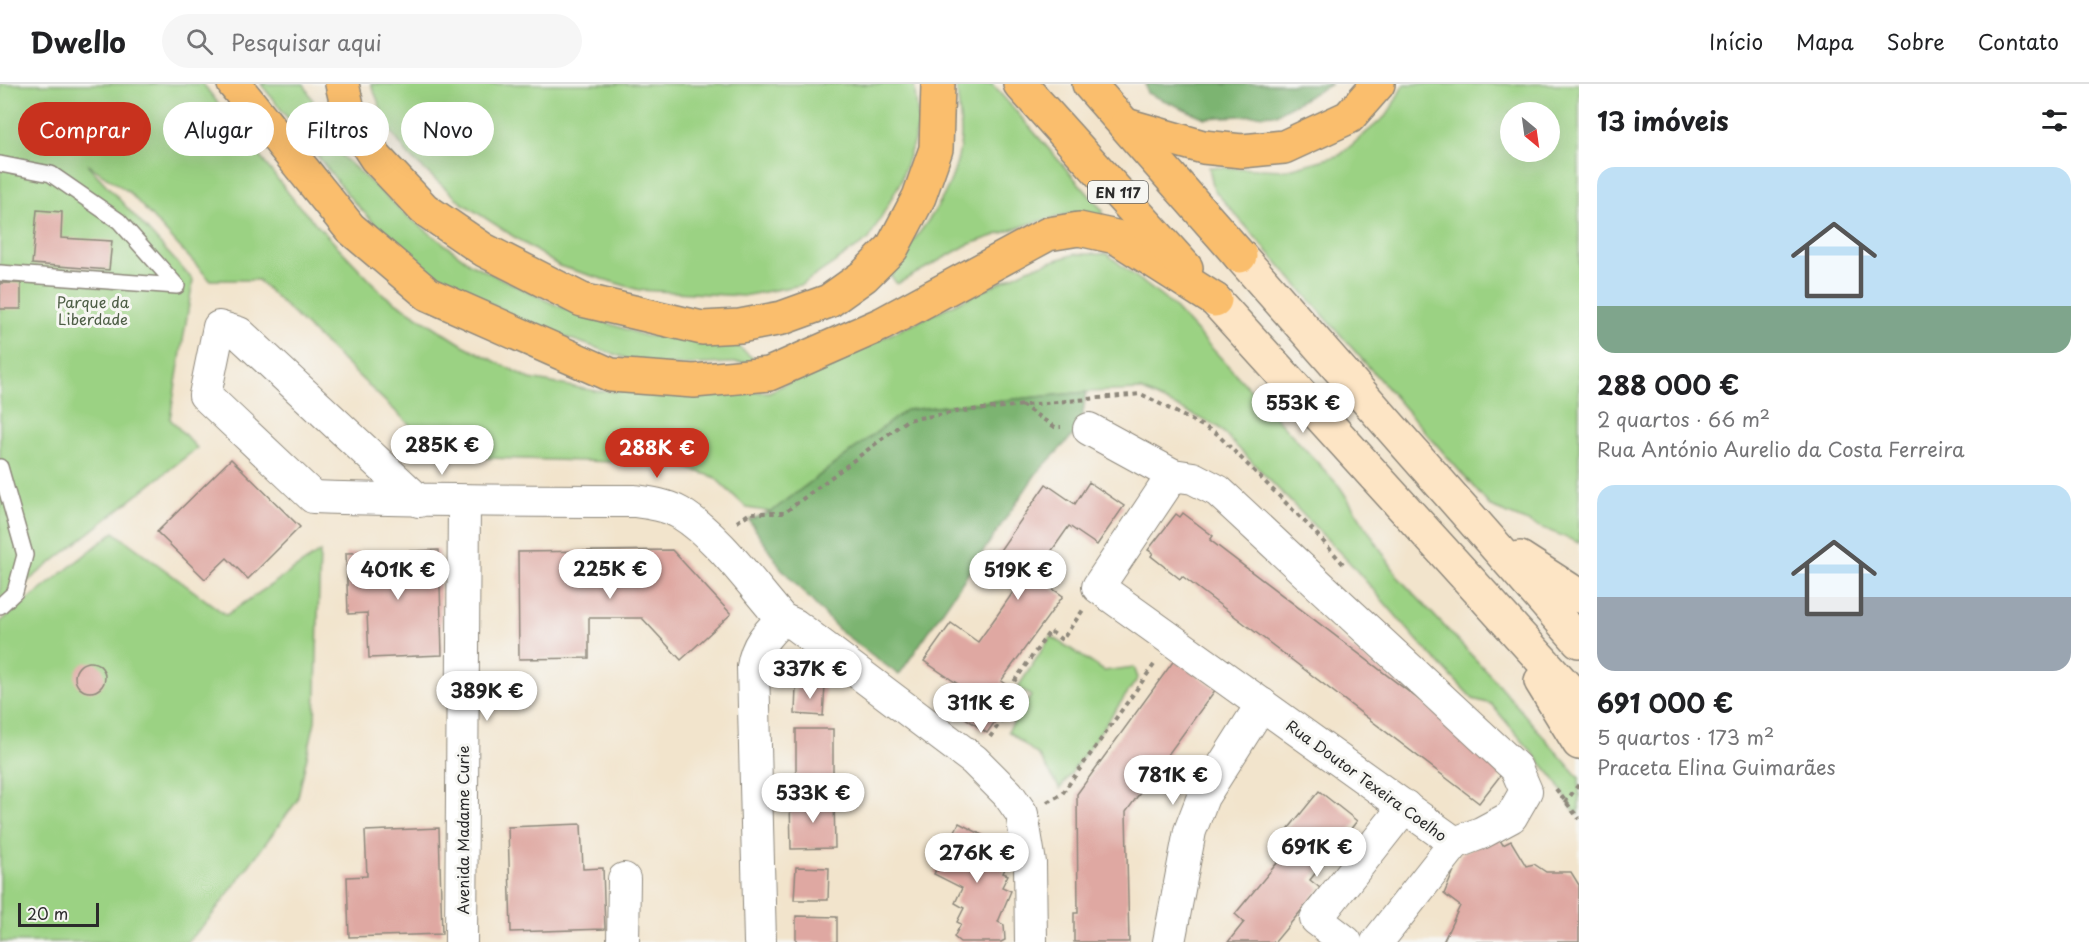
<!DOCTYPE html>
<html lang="pt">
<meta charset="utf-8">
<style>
:root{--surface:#fff;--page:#f6f6f6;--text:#202124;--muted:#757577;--line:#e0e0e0;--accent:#c8321e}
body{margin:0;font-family:"Playpen Sans",sans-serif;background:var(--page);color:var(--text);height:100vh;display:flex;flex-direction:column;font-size:22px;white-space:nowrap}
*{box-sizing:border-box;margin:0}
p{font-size:20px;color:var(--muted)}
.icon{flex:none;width:33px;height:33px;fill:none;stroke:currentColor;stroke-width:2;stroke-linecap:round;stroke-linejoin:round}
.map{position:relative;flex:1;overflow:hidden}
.details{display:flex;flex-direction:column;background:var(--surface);width:510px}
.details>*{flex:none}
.top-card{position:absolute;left:18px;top:18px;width:570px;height:54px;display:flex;gap:12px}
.needle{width:39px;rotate:151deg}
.buttons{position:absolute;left:1500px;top:18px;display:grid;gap:12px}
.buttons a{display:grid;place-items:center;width:60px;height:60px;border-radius:50%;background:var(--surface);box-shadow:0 6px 24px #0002;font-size:30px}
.scale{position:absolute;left:18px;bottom:15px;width:81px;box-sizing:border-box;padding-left:6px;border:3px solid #2b2b2b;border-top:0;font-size:16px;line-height:21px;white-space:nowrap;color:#2b2b2b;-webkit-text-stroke:4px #f6f6f2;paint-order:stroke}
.price{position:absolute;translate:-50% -51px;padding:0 14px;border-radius:21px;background:#fff;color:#222;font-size:20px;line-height:39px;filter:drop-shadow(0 2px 3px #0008)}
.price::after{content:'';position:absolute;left:50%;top:36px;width:18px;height:14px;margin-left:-9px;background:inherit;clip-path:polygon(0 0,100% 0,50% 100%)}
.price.active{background:var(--accent);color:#fff}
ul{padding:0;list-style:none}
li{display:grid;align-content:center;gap:12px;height:318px;padding:0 18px}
li span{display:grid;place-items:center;height:186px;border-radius:18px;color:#555}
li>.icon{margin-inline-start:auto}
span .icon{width:108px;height:108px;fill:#fffc;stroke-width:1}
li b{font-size:26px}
h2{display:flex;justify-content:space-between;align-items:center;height:72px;padding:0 18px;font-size:26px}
.pill{padding:0 21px;border-radius:27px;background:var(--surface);box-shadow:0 6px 24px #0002;font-size:21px;line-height:54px}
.pill.active{background:var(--accent);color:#fff}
header{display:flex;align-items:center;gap:36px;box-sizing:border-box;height:84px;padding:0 30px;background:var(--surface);border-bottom:2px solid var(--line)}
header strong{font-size:28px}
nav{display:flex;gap:33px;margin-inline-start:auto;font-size:21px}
.search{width:420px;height:54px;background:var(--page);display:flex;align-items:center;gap:15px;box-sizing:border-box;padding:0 21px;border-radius:33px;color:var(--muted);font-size:22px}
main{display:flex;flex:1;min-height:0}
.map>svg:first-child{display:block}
.green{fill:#9bd283;stroke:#637e57;stroke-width:1.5;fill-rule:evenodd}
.forest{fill:#7cb471;stroke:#54704e;stroke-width:1.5}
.building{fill:#dfa8a2}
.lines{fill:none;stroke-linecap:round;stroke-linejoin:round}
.service-casing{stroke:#8e887c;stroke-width:18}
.minor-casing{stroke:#8e887c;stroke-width:34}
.secondary-casing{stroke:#8e887c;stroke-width:36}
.trunk-casing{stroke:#8e887c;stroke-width:36}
.path{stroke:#8e887c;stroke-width:4;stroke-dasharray:4.5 4.5;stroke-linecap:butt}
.service{stroke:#fff;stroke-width:15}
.minor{stroke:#fff;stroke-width:32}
.secondary{stroke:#fde5c5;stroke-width:33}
.trunk{stroke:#fabe6d;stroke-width:33}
.labels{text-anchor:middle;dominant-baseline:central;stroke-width:6;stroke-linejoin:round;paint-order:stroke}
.shield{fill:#f6f6f2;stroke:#686867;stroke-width:1.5}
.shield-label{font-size:14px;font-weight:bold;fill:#2b2b2b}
.park-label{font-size:15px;fill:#4d5d45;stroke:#f6f6f2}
.street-label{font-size:15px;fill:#2b2b2b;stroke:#f6f6f2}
</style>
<header>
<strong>Dwello</strong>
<div class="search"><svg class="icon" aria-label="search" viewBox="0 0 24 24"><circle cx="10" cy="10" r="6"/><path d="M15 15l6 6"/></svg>Pesquisar aqui</div>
<nav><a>Início</a><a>Mapa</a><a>Sobre</a><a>Contato</a></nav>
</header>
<main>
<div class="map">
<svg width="1579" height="858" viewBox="0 0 1579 858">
<rect width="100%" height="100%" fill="#f6f6f2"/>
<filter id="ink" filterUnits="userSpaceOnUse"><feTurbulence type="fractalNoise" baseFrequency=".0167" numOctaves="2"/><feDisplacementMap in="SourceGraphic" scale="12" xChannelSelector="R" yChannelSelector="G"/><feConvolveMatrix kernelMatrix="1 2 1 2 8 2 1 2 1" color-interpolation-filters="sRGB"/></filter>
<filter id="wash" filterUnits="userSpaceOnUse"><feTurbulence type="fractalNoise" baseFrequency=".008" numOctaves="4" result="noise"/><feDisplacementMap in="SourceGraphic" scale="24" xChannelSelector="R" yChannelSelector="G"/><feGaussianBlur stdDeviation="1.35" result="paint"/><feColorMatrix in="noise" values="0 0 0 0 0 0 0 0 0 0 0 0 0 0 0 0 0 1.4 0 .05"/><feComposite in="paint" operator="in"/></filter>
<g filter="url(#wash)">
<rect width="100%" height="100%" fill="#f2e4cc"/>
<g class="green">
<polygon points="0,0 203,0 297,120 384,211 463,261 530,295 596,307 769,308 1028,185 1075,170 1107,170 1172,221 1340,403 1399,494 1492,593 1579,694 1579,730 1573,726 1554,694 1491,620 1473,615 1417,556 1350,479 1217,342 1141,306 1086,308 906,326 771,428 747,424 714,393 675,380 457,373 432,362 258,196 210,196 129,108 87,80 193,196 170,335 197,364 0,519"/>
<polygon points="261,0 304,0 342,72 411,135 471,180 556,221 645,252 727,254 758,278 648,282 528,240 413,179 352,116"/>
<polygon points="371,0 914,0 919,41 900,99 869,155 801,201 743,212 639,206 559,182 462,119 409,72 390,46"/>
<path d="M956,0H992L1103,127L1101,134L1073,129L1029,140L967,161L897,200L888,188C921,148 959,105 961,51C961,34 958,17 956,0Z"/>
<path d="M1404,0H1579V459L1491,423L1214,106L1209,83L1286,86L1340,71L1388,30ZM1510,28H1550V68H1510Z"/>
<polygon points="114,448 226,531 320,468 315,637 297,717 209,835 187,858 0,858 0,538"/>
<polygon points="1051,552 1104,587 1134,583 1138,594 1060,705 1039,672 1008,647 1031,612 1018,603"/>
</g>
<g class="forest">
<polygon points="1146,0 1331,0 1276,30 1205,34 1147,9"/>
<polygon points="1086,308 1081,343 1036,390 899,591 840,547 781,484 749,436 771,428 906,326"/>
</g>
<g id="blocks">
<g class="building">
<polygon points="37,126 62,128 61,154 112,157 109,186 32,180"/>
<rect x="0" y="199" width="21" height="26"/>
<polygon points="231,375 300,443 248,495 227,474 205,495 157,448"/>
<polygon points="1089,398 1124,422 1097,461 1069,442 1034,492 1063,512 1001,597 1016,608 987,649 954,626 968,607 924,577 951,539 978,558 998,530 1016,504 987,485 1046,400 1075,420"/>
<polygon points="1183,429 1213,452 1210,456 1507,683 1479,719 1182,492 1180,495 1151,472 1153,469 1148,466 1176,430 1180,433"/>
<polygon points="439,466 442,571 369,574 367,529 348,530 346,469"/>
<polygon points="672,466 731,530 681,576 642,534 589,534 589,574 519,575 518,468"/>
<polygon points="1175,575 1216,605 1126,728 1129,858 1074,858 1074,829 1078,829 1077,710"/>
<circle cx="90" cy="593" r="15"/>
<polygon points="796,601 825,602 823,632 795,630"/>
<rect x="796" y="645" width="37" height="63"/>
<polygon points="1319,707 1357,737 1310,796 1320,804 1275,858 1228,858 1244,838 1235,830 1282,773 1272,765"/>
<polygon points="834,714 835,764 791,765 790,715"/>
<polygon points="959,739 996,758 995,761 1012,770 1003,789 1008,791 1002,803 1011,807 998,838 1004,841 1005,856 1001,858 960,858 954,853 961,840 957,838 964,824 955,819 962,804 934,790"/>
<polygon points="581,740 583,785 603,784 605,845 511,848 508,743"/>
<polygon points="439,744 442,850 349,853 347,793 367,792 365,747"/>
<polygon points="1497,751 1503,761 1511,757 1526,782 1534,780 1546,788 1571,788 1579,801 1579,858 1443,858 1460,822 1444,810 1461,770"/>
<polygon points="796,783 829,784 828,816 794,816"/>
<polygon points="796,832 837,833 837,858 796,858"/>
</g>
</g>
</g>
<g filter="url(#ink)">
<use href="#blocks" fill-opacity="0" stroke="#8e887c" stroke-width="1.5"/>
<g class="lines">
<defs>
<g id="service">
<polyline points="0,80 51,90 119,137 177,202 0,189"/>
<polyline points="0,383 25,471 15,508 0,522"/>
</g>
<g id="minor">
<polyline points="1089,345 1173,391"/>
<polygon points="1173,391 1193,394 1218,407 1516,684 1526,707 1511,733 1481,749 1455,759 1098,503"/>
<path d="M419,417L239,249L219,243L205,311L313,413C420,417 528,417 635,417C650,419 666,421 680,429C718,452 752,501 782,535L795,541L974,676L1008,710L1022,730L1030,779L1031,858"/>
<polyline points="461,858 464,417"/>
<polyline points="623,858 624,795"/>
<path d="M760,858L753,583C756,561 767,550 782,535"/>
<polyline points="1169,858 1190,747 1203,713 1262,620"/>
<polyline points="1346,858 1316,835 1405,722"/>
<polyline points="1377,858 1455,759"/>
</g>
<g id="secondary">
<polyline points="1240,172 1579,557"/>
<polyline points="1215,216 1579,617"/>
<polyline points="1520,474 1579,512"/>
<polyline points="1541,597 1579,659"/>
</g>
<g id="trunk">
<polyline points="234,0 350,144 428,210 611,291 694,297 769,290 882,240 1048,150 1079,145 1116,153 1215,216"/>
<polyline points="342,0 350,34 376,74 424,125 484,166 582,216 702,244 740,242 782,234 829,217 864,192 892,164 919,113 936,65 938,0"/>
<polyline points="1020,0 1186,184"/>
<polyline points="1089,0 1240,172"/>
<polyline points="1126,41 1203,63 1242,67 1284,63 1349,33 1378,0"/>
</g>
</defs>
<use href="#service" class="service-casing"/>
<use href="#minor" class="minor-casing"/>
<use href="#secondary" class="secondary-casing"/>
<use href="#trunk" class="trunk-casing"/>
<g class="path">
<polyline points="1021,321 1055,343 1061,343"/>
<polyline points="737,438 750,429 784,429 907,336 962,327 1141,310 1216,349 1314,447 1345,482"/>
<polyline points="990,653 1021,608 1011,602 1050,547 1062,556 1083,526"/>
<polyline points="1556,705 1579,735"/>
<polyline points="1047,718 1062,710 1156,578"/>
<polyline points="1565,719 1579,700"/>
</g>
<use href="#service" class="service"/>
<use href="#minor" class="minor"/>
<use href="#secondary" class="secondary"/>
<use href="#trunk" class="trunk"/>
</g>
</g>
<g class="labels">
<rect class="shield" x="1088" y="97" width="60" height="22" rx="4.5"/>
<g class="shield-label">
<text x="1118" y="108">EN 117</text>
</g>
<g class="park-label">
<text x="93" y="217">Parque da<tspan x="93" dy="17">Liberdade</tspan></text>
</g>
<g class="street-label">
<text transform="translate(1367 696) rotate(36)">Rua Doutor Texeira Coelho</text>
<text transform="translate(462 746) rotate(-90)">Avenida Madame Curie</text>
</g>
</g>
</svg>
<div class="buttons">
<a><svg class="needle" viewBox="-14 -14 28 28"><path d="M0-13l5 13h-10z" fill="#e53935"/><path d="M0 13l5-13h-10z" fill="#757577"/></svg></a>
</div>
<div class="scale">20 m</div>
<b class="price" style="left:1303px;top:350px">553K €</b>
<b class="price" style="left:442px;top:392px">285K €</b>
<b class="price active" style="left:657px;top:395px">288K €</b>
<b class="price" style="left:610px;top:516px">225K €</b>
<b class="price" style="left:398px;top:517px">401K €</b>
<b class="price" style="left:1018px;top:517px">519K €</b>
<b class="price" style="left:810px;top:616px">337K €</b>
<b class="price" style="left:487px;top:638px">389K €</b>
<b class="price" style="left:981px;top:650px">311K €</b>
<b class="price" style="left:1173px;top:722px">781K €</b>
<b class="price" style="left:813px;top:740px">533K €</b>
<b class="price" style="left:1317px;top:794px">691K €</b>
<b class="price" style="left:977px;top:800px">276K €</b>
<div class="top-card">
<a class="pill active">Comprar</a>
<a class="pill">Alugar</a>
<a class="pill">Filtros</a>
<a class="pill">Novo</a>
</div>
</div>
<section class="details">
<h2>13 imóveis<svg class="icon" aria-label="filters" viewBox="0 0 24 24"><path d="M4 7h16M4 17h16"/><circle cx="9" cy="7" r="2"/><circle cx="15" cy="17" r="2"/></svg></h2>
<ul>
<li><span style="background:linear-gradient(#bfe0f5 75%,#7fa58c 0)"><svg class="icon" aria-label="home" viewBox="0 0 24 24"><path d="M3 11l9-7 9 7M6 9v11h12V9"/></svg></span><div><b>288 000 €</b><p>2 quartos · 66 m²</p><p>Rua António Aurelio da Costa Ferreira</p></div></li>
<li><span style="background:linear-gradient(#bfe0f5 60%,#9aa5b1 0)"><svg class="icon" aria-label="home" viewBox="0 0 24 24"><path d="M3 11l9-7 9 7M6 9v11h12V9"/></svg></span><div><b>691 000 €</b><p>5 quartos · 173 m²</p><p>Praceta Elina Guimarães</p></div></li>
</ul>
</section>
</main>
